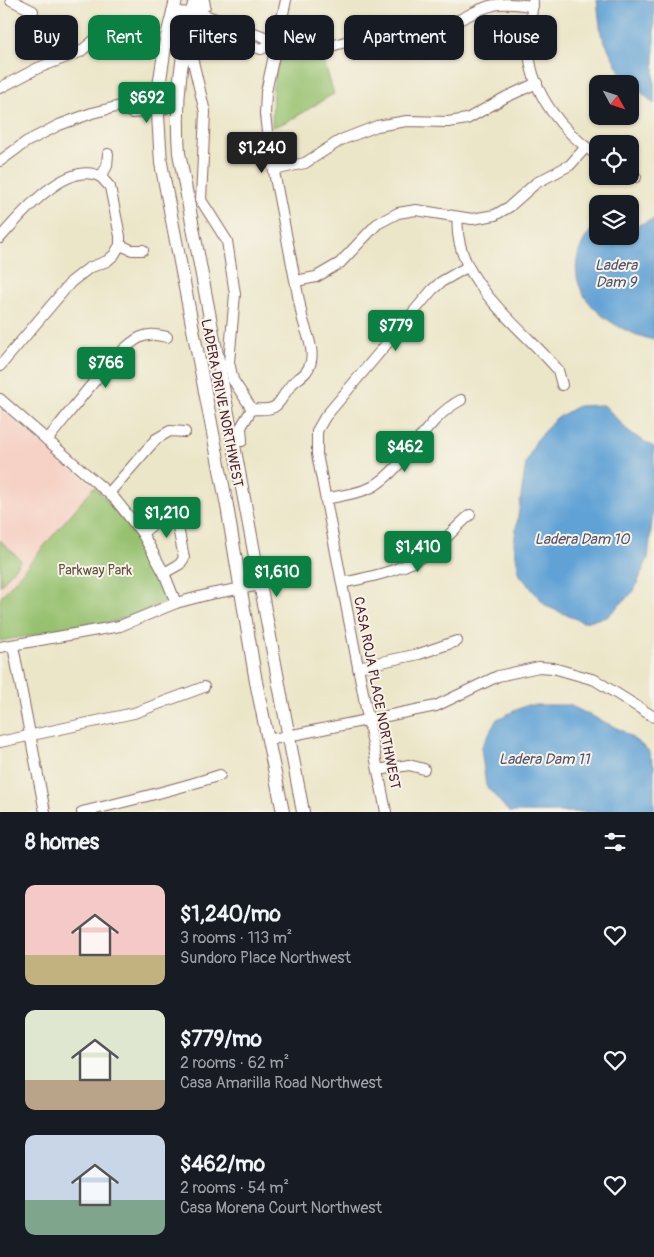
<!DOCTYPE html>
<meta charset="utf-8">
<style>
:root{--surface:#171b24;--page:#20242c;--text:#f1f3f6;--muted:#9ea1a6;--accent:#0b8043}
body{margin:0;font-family:Pangolin,sans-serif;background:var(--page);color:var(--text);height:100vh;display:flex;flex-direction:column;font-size:19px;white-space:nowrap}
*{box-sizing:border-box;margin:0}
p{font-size:16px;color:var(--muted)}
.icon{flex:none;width:28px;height:28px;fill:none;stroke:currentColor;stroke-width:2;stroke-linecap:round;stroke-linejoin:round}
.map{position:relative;height:812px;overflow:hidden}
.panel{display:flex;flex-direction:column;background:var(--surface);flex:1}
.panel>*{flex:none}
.banner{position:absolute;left:15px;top:15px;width:625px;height:45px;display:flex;gap:10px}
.needle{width:32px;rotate:130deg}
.tools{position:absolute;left:589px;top:75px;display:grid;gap:10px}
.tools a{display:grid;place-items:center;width:50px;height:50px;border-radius:10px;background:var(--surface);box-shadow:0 1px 4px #0004;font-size:25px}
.price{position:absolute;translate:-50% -42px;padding:0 11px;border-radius:5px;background:var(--accent);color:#fff;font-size:16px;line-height:32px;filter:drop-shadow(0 1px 2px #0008)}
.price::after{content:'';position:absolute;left:50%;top:30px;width:15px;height:11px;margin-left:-8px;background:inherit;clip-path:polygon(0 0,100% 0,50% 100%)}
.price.selected{background:#222;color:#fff}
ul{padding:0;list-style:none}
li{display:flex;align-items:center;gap:15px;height:125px;padding:0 25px}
li span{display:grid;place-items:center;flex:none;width:140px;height:100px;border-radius:10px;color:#555}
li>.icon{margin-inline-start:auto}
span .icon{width:60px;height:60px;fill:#fffc;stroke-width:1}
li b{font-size:21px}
h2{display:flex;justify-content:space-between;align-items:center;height:60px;padding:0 25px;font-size:21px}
.chip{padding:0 18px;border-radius:10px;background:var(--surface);box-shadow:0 1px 4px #0004;font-size:18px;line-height:45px}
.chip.selected{background:var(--accent);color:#fff}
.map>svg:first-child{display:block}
.built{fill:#f6d1c5}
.green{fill:#96c16e;stroke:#70704c}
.water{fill:#61a2d5;stroke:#566080}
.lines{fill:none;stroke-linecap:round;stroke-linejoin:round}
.minor-casing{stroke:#836562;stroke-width:12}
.major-casing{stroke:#836562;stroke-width:14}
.minor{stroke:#fff;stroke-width:10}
.major{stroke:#fff;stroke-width:12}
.labels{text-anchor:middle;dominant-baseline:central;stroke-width:4;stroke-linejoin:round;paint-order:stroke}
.street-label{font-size:14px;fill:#4a1f2b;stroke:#f7f3e8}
.park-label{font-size:14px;fill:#61503f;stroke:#f7f3e8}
.water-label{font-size:15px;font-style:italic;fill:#53536f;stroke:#f7f3e8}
</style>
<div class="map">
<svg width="654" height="812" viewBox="0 0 654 812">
<rect width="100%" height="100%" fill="#f7f3e8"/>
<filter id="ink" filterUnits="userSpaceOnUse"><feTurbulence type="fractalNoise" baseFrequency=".02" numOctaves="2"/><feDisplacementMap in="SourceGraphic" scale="10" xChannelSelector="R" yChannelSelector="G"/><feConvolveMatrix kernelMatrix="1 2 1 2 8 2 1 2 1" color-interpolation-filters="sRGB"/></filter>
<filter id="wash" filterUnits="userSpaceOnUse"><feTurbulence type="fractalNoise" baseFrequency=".0096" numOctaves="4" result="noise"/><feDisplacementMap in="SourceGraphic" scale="20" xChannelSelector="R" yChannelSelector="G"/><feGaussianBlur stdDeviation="1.12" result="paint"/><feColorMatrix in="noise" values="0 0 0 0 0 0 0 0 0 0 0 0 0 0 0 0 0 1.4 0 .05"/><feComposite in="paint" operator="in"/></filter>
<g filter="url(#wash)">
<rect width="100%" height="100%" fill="#ece6c9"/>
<polygon class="built" points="0,409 94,487 0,598"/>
<g class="green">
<path d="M280,55H322L334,94C312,105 295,121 272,127L273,87Z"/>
<path d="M94,487C129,522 151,555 169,601L116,621L0,641V598Z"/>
<polygon points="0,540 21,560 0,586"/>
</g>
<g class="water">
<polygon points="597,0 654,0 654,104 620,72 601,34"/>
<path d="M654,219V340C603,328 551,285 590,231H597L598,236H630V228Z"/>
<polygon points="604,405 630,433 654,447 654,502 648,558 634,591 607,617 583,622 546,606 519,574 514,543 526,463 536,441 555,419 578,406"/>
<polygon points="527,705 569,705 623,731 648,750 654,766 654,812 509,812 486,786 481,748 497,719"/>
</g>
</g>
<g filter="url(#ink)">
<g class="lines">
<defs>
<g id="minor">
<polyline points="11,0 33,11"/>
<path d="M533,1C531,18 528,35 529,52C532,95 563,132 598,156"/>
<polyline points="200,9 205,6 204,0"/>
<path d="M172,12L199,13L265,37C290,70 341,39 373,35C394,31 417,33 438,28C458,24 474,9 494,5C507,2 520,5 533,6"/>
<polyline points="172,12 194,27 261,49 271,45"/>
<path d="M194,32L197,37L191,53L205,112L201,200L227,241L235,294L229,362L233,380L252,409C283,411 276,403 291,385C295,380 302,377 306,372C319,355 306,334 302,316L268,141L265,114L266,92L286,0"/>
<polyline points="0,88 38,68 80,52 93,41"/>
<polyline points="120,106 132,113 164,109"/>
<polyline points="0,161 26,142 59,125 92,113 120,106 133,99 157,99 177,105"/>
<polyline points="274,170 305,163 341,140 377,126 407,121 448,122 467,119 506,97 537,83"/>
<polyline points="630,174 636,177"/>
<path d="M458,217C451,279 522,327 558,370L562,385"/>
<path d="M0,238C19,216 68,158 101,177"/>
<polyline points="120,245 132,250 143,250"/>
<polyline points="296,281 316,277 340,263 377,224 398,213 416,210 472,219 495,215 509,207 536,183 570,165 586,147"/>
<polyline points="0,366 71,282 89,268 107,261 114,255 120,245 120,236 110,187 101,177 107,166 108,154"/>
<polyline points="0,399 115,499 142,533 164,573 176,603"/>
<path d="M47,440C67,417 116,348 141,337C150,333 157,335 167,337"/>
<polyline points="242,441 241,427 252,409"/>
<polyline points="109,493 156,439 170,431 185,432"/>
<path d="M326,499C341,495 360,494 374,486C409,464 424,419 461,400"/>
<polyline points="142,533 163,517 171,517 177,522 184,558 180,564 164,573"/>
<path d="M342,583C376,576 409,569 436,547C448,537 458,525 470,515"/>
<polyline points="13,646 45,812"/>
<polyline points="0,647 120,626 176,603 210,594 261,585"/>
<polyline points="358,667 419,654 457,641"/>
<polyline points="268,740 436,706 498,676 539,667 553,668 595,680 654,717"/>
<polyline points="0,742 134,713 204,687"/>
<polyline points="378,770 409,765 424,769"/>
<path d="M82,812C128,801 175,790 220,775"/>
<polyline points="386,812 317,454 317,431 325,417 432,290 441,282 467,267"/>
</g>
<g id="major">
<polyline points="176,0 166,40 157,99 161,163 227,506 256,682 283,812"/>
<path d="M195,0C181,53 175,98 179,153L303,812"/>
</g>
</defs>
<use href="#minor" class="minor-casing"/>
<use href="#major" class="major-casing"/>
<use href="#minor" class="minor"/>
<use href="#major" class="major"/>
</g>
</g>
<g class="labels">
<g class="street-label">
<text transform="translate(222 403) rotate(79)">LADERA DRIVE NORTHWEST</text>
<text transform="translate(377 693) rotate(79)">CASA ROJA PLACE NORTHWEST</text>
</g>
<g class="park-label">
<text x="95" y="570">Parkway Park</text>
</g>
<g class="water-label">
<text x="616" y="265">Ladera<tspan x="616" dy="17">Dam 9</tspan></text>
<text x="582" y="539">Ladera Dam 10</text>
<text x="544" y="759">Ladera Dam 11</text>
</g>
</g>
</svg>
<div class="tools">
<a><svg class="needle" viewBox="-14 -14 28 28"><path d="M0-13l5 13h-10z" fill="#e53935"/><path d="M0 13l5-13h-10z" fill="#9ea1a6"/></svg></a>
<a><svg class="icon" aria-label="locate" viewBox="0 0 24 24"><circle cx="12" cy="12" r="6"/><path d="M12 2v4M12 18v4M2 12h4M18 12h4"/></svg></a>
<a><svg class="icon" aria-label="layers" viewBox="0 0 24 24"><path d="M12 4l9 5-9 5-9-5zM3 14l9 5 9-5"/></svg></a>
</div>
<b class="price" style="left:147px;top:124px">$692</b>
<b class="price selected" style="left:262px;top:174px">$1,240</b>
<b class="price" style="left:396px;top:352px">$779</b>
<b class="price" style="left:106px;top:389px">$766</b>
<b class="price" style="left:405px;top:473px">$462</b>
<b class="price" style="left:167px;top:539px">$1,210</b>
<b class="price" style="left:418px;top:573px">$1,410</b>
<b class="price" style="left:277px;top:598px">$1,610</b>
<div class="banner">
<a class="chip">Buy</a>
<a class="chip selected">Rent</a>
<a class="chip">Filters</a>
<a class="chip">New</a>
<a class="chip">Apartment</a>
<a class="chip">House</a>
</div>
</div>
<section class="panel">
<h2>8 homes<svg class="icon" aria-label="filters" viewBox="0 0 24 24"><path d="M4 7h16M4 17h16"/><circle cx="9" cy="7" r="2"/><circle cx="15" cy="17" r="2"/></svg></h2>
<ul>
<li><span style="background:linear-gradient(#f6c9c9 70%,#c2b280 0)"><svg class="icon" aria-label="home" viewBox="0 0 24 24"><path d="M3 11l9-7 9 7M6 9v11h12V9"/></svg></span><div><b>$1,240/mo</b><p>3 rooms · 113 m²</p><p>Sundoro Place Northwest</p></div><svg class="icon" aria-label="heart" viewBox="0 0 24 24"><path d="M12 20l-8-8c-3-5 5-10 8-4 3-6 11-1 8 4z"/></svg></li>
<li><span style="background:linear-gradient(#dfe7d0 70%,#b9a48a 0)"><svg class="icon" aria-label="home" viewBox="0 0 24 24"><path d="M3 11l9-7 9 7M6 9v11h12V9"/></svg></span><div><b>$779/mo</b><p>2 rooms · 62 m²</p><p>Casa Amarilla Road Northwest</p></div><svg class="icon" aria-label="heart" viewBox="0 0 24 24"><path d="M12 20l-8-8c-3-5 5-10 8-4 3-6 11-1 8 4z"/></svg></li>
<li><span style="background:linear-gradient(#c9d6e8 65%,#7fa58c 0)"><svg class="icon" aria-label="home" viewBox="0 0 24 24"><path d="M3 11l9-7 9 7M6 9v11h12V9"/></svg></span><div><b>$462/mo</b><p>2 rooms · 54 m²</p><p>Casa Morena Court Northwest</p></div><svg class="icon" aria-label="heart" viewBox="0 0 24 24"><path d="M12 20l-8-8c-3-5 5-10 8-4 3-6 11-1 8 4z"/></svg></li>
</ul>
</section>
